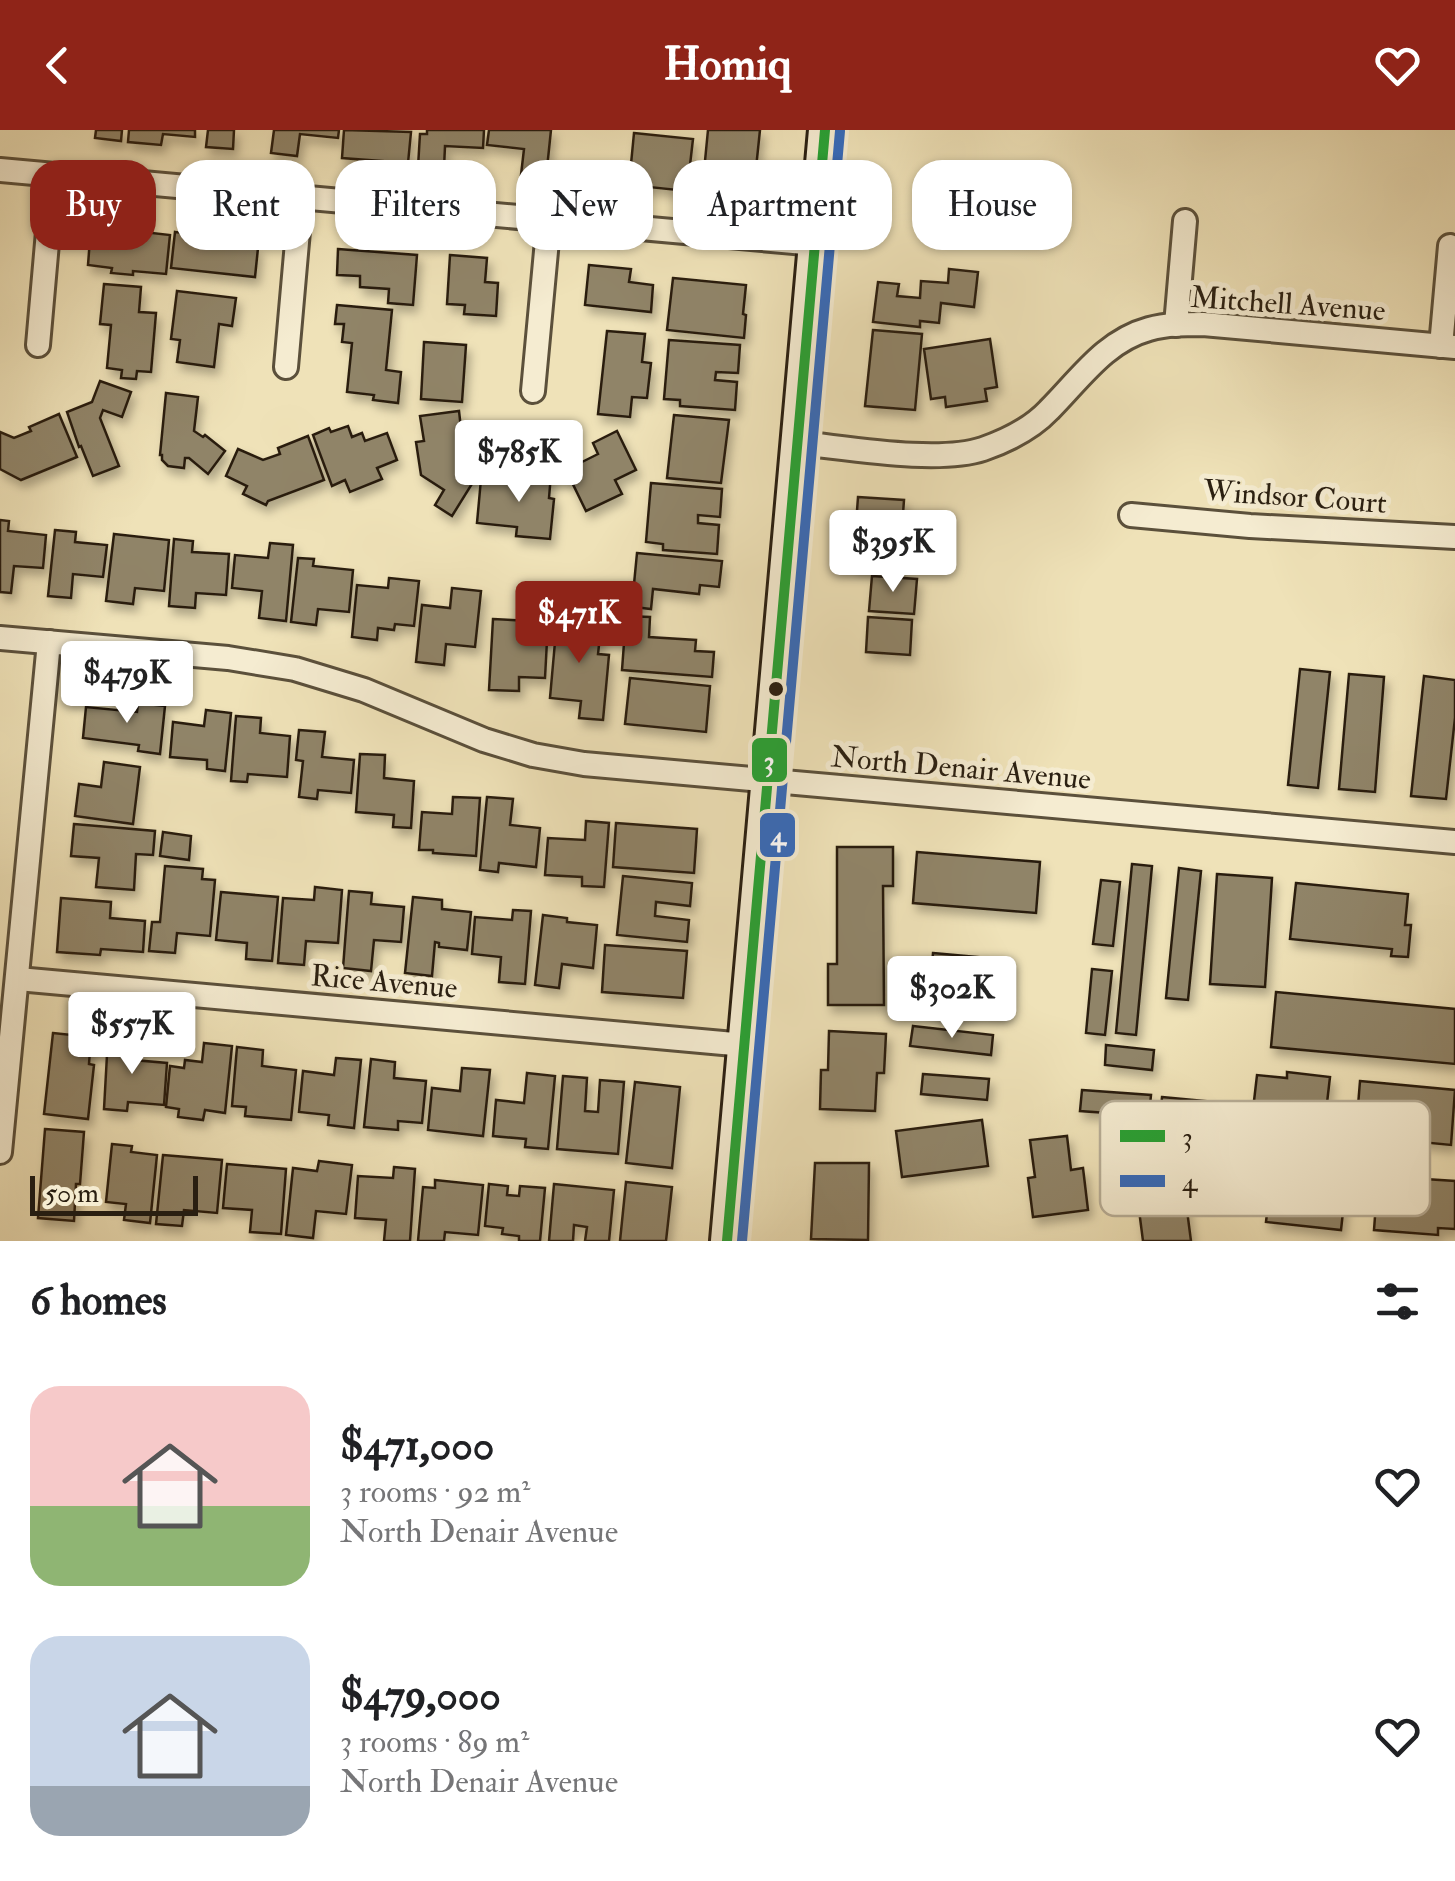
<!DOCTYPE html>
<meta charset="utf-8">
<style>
:root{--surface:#fff;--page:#f6f6f6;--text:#202124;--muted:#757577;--accent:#8f2418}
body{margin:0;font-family:"IM FELL Double Pica",serif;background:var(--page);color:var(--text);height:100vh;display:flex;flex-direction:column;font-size:38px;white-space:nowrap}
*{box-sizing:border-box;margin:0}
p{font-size:32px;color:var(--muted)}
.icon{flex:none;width:55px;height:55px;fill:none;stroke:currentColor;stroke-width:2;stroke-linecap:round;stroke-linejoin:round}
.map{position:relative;height:1111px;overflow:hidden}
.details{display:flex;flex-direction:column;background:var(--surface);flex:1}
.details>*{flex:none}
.hud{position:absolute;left:30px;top:30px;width:1395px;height:90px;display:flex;gap:20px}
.scale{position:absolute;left:30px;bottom:25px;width:168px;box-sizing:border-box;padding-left:10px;border:5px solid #2a1f11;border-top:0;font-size:28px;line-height:35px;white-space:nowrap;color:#2a1f11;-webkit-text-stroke:8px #f5ecd1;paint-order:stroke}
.price{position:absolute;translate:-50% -85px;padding:0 22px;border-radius:10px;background:#fff;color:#222;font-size:32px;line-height:65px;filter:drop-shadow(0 2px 5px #0008)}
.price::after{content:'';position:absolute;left:50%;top:60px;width:30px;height:22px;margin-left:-15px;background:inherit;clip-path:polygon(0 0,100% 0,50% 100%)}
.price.active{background:var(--accent);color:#fff}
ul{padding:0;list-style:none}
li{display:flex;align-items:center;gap:30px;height:250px;padding:0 30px}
li span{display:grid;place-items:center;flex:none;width:280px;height:200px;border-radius:30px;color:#555}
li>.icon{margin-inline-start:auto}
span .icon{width:120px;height:120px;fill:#fffc;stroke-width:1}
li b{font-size:42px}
h2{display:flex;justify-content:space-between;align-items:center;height:120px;padding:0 30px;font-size:42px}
.pill{padding:0 35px;border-radius:30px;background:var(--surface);box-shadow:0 2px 8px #0004;font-size:35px;line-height:90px}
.pill.active{background:var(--accent);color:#fff}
header{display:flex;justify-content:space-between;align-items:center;height:130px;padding:0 30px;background:var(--accent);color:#fff;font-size:45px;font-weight:800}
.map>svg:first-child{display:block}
.building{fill:#908468;stroke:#2a1f11;stroke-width:2.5;filter:url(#shadow)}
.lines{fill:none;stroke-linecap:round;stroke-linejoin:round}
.street-casing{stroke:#5b503b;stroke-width:28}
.secondary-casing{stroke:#2a1f11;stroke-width:38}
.street{stroke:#f5ecd1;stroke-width:22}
.secondary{stroke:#f5ecd1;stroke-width:32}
.bus-1-casing{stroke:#f5ecd1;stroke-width:18}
.bus-2-casing{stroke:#f5ecd1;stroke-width:18}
.bus-1{stroke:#29a235;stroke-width:10}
.bus-2{stroke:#376bbb;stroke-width:10}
.bus-dot{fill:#2a1f11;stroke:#f5ecd1;stroke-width:4}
.labels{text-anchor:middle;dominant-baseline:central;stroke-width:10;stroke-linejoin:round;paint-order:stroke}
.street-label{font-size:30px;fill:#2a1f11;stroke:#f5ecd1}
.key{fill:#f5ecd1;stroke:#b8ae97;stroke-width:2.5}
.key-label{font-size:28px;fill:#2a1f11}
.line-badge{stroke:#f5ecd1;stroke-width:4}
.badge-label{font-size:28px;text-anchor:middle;font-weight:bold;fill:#fff}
</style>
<header><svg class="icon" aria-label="back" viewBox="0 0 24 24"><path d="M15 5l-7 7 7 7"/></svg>Homiq<svg class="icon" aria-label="heart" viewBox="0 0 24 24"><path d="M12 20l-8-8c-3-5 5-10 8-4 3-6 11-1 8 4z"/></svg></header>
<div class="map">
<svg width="1455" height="1111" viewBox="0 0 1455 1111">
<defs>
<filter id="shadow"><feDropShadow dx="4" dy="7" stdDeviation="5" flood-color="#0004"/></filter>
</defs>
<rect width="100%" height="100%" fill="#efe2b8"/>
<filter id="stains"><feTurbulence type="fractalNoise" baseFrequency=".002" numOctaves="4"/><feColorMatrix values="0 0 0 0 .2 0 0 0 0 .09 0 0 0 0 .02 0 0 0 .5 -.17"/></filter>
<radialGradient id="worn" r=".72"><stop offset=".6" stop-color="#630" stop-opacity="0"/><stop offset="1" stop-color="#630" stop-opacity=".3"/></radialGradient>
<g class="building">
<polygon points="96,0 122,0 121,11 95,8"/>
<polygon points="129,0 195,0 195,7 163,4 161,15 128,12"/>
<polygon points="208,0 234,0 233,19 206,17"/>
<polygon points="274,0 339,0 338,8 300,4 297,26 271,23"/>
<polygon points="344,0 411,2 408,33 342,28"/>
<polygon points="427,0 484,0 483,18 445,16 444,38 418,37 420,4 427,4"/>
<polygon points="489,0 551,0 546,48 521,45 524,19 487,15"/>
<polygon points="708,0 760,0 753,67 702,62"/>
<polygon points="634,3 693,9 687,61 629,55"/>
<polygon points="91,96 170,105 166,144 133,141 133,145 111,143 112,138 88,135"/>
<polygon points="175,102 229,108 228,115 258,118 255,147 171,138"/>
<polygon points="338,119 417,125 413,175 388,173 389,159 360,157 360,146 337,145"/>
<polygon points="450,125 487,128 485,152 498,153 496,186 464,184 465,175 447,174"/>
<polygon points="589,135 631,139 629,152 653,155 651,182 585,175"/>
<polygon points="949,139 978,142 974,177 941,173 939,193 920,191 920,197 873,192 878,152 899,154 897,166 920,168 921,151 948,153"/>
<polygon points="673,148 746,155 743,184 746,185 744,208 667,200"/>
<polygon points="104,154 141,157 139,182 156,183 151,242 137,241 136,249 121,248 122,240 107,238 111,195 100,194"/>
<polygon points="177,161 236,168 232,196 219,194 214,237 177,232 180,210 171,209"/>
<polygon points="337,175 392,180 386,240 401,242 398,273 373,270 374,265 347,262 352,213 342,212 344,194 335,194"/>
<polygon points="873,200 922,204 915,280 865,276"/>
<polygon points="607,201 645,204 642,232 651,233 647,268 632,267 630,287 598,284"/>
<polygon points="990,209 997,257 985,259 987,271 946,277 945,267 931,269 924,219"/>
<polygon points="669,210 740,215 738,243 716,242 715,250 737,252 735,280 680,276 680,270 664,269"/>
<polygon points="424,212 466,215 462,272 421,269"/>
<polygon points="100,251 131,262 122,287 103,280 100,288 119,336 93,346 81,316 79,317 67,282 92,272"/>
<polygon points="166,263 198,267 194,301 203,307 205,305 225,321 208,344 189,328 185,328 184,338 168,336 162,330 162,325 160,325"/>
<polygon points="459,281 463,316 470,320 471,317 475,320 477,318 488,328 452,386 435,375 444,360 421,345 416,312 424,311 420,286"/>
<polygon points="59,284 77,327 21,350 0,339 0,302 14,308 31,301 29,297"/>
<polygon points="674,285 729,290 721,353 667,348"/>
<polygon points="348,296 352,307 362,303 365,311 387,303 397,330 377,338 382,349 350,362 345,350 332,356 313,305 329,298 331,302"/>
<polygon points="617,301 636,340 615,350 622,364 586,381 566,340 598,324 593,313"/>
<polygon points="308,306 324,350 268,371 266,375 243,364 247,356 226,346 238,319 263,330 280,324 278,318"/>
<polygon points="523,341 551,344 549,368 554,369 550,409 516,406 517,397 477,393 481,349 522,353"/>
<polygon points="651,353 722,359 720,387 698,385 698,393 719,395 717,424 663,420 663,414 646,412"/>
<polygon points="858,367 904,370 899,439 853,436"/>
<polygon points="0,390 9,391 8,401 46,405 43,438 14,436 11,463 0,462"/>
<polygon points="55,400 76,402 75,412 107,415 103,447 73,444 71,468 48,466"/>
<polygon points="114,404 169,410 164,461 135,458 133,474 106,471"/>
<polygon points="174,409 193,411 192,422 229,424 226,465 196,463 195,478 169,476"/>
<polygon points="270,413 293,415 286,491 259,488 262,461 232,458 235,425 268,428"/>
<polygon points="637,423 722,431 719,457 700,455 699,464 653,459 651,479 625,476 627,453 634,454"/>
<polygon points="298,428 314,429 313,436 353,440 349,482 318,479 316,495 291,492"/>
<polygon points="872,446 917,449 914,484 869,481"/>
<polygon points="389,448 419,451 414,496 395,494 394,500 378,498 377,510 352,507 357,455 388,458"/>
<polygon points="452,458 481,461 475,517 446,514 444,535 416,532 422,475 450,478"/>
<polygon points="556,477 574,479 573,495 601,497 598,524 609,525 603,590 579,588 581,571 550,568 555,512 572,513 572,506 554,504"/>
<polygon points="626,486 650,487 649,507 696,510 695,521 714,522 712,547 622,540"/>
<polygon points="868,487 912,490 910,525 866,522"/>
<polygon points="493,489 548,492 545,548 519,547 519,561 489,560"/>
<polygon points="1300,539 1330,542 1318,658 1288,655"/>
<polygon points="1349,544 1384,547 1375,662 1339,659"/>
<polygon points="1424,546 1455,550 1455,588 1446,669 1411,666"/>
<polygon points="630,548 710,556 706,602 625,594"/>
<polygon points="138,573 165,576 160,624 138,621 139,615 83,608 86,577 137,582"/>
<polygon points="206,580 231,583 225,641 207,639 207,630 170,627 173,592 204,596"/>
<polygon points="236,586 261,588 260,603 290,606 287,647 248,644 247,652 231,651"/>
<polygon points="299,600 325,602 322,627 354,630 351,663 318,660 317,669 299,667 303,631 296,630"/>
<polygon points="360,624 385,625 384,648 414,651 411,698 393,697 394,685 356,682"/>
<polygon points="104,632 140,637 133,694 75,686 79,654 101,657"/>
<polygon points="453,667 480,668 476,726 433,723 433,720 419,720 422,682 452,684"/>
<polygon points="487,667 513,669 510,695 540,698 536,737 499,733 498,742 480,740"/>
<polygon points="586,691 609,693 604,757 582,756 582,747 545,745 548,708 585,710"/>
<polygon points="616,693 697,699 694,743 613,737"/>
<polygon points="74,694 155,701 153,725 136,724 134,760 96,757 99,728 71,726"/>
<polygon points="163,702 191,706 189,730 160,726"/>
<polygon points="837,717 893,717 893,756 883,756 884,875 828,875 828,834 837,834"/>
<polygon points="917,722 1040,732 1036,783 913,773"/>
<polygon points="1132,734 1152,736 1136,905 1116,903"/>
<polygon points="165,736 203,739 202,749 215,750 210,806 177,803 175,823 149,821 152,792 160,792"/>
<polygon points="1179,738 1201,741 1188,870 1166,868"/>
<polygon points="1217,744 1272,748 1265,857 1210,854"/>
<polygon points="623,746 692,753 690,776 656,772 655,786 689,790 687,812 617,805"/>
<polygon points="1101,750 1120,752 1113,816 1093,814"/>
<polygon points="1296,753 1408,764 1405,795 1411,795 1408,827 1391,826 1392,819 1290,809"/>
<polygon points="315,757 342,760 338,813 306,811 304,835 278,833 283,768 314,770"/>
<polygon points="349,761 372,763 371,774 404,777 401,812 374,810 371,841 343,838"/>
<polygon points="221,762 278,767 272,831 246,829 247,813 216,810"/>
<polygon points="413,767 442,770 442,779 471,782 467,820 439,817 439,813 435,812 432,846 405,843"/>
<polygon points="61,768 111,772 110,788 145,791 143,822 101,819 100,825 57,822"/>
<polygon points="513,780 531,781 525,854 499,852 501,827 472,824 475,787 512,790"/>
<polygon points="543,785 567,788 567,792 597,795 593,838 562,834 559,858 535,855"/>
<polygon points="605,815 687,821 683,868 602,862"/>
<polygon points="933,823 1009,830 1004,884 971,881 970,886 928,882"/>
<polygon points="1092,839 1112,841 1105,905 1086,903"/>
<polygon points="1276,862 1455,879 1455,934 1271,917"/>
<polygon points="913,896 993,905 991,925 910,916"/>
<polygon points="829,901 886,904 884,943 877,943 875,981 820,979 821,940 828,940"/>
<polygon points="53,903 91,907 89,934 94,935 88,989 44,984"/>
<polygon points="108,907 136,909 134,930 167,933 164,975 128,972 127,981 104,979"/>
<polygon points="204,913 232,916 225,983 205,980 203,990 178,987 179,979 166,977 170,936 184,938 185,930 202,932"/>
<polygon points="1106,915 1154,920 1152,940 1105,935"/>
<polygon points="237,917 263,920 262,936 296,940 291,990 245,986 246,977 232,976"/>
<polygon points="336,928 361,930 354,998 328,995 329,985 299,982 303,941 334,945"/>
<polygon points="371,929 395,932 394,948 426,951 422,993 398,991 398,1000 364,997"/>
<polygon points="462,938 490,940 483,1006 428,1000 432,958 460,961"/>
<polygon points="1287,942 1330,947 1324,999 1291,995 1291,1002 1251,997 1257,945 1287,948"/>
<polygon points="527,943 555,946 548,1019 525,1017 526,1009 493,1006 496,970 524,973"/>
<polygon points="923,944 989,949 987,970 921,964"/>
<polygon points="563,946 587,948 585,981 598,982 600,950 624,952 618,1024 557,1019"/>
<polygon points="1360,951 1455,960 1451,1015 1420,1012 1421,1006 1356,1001"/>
<polygon points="635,952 680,957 672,1038 626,1033"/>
<polygon points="1082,960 1151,965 1149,986 1080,981"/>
<polygon points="1162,967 1235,974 1234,995 1160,988"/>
<polygon points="982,990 988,1036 902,1047 896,1001"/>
<polygon points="45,999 84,1002 80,1054 76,1054 74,1091 38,1088"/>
<polygon points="1177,1003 1191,1111 1143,1111 1135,1049 1128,1050 1123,1011"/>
<polygon points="1067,1006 1071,1040 1083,1038 1088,1080 1033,1087 1028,1048 1035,1047 1030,1010"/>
<polygon points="112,1014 132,1016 131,1022 157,1025 150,1093 124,1090 126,1074 106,1072"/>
<polygon points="163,1025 222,1030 217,1083 184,1080 182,1096 156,1094"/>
<polygon points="319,1031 352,1035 346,1084 316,1081 313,1108 286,1105 293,1038 317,1041"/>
<polygon points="815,1033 869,1033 868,1110 811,1109"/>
<polygon points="227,1034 286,1039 281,1104 250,1102 252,1080 223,1078"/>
<polygon points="394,1037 415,1039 410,1111 384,1111 386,1090 355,1088 358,1046 393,1048"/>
<polygon points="1272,1038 1347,1046 1341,1100 1266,1092"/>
<polygon points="1378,1046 1455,1051 1455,1099 1438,1098 1438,1105 1374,1100"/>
<polygon points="435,1050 483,1055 478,1105 445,1102 444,1111 418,1111 423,1057 435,1058"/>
<polygon points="626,1052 672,1057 666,1111 620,1111"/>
<polygon points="489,1054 508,1056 507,1065 519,1066 520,1056 545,1058 540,1111 519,1111 519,1106 502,1104 503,1098 485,1096"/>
<polygon points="554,1054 614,1060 609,1111 585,1111 587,1097 574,1095 573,1111 549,1111"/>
</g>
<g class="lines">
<defs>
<g id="street">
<polyline points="0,40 816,114"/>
<polyline points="1176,195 1185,91"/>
<polyline points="38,215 53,45"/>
<polyline points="1441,216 1450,116"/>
<polyline points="286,237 301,67"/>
<polyline points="533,261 549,89"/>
<path d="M799,313C849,318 937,334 983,319C1006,311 1032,298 1049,280C1080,249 1105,211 1149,199C1167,194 1185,194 1203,194L1455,217"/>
<polyline points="1131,385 1250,396 1455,407"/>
<polyline points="0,508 228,528 295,539 364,560 484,610 533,625 584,634 1455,712"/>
<polyline points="18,849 745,915"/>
<polyline points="0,1022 49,512"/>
</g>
<polyline id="secondary" points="727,1111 825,0"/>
</defs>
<use href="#street" class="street-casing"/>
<use href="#secondary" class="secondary-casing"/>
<use href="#street" class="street"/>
<use href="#secondary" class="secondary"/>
<defs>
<polyline id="bus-1" points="727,1111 825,0"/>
<polyline id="bus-2" points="742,1111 840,1"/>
</defs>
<use href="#bus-1" class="bus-1-casing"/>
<use href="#bus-2" class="bus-2-casing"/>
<use href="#bus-1" class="bus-1"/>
<use href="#bus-2" class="bus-2"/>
</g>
<circle class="bus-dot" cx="776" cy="559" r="9"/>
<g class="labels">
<g class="street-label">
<text transform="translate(1288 174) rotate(4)">Mitchell Avenue</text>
<text transform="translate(1295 367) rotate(4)">Windsor Court</text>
<text transform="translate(961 638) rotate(5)">North Denair Avenue</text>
<text transform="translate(384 852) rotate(5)">Rice Avenue</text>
</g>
</g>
<rect x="1100" y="971" width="330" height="115" rx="15" class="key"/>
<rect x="1120" y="1000" width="45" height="12" fill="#29a235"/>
<rect x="1120" y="1045" width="45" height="12" fill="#376bbb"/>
<g class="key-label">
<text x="1182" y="1016">3</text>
<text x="1182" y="1061">4</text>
</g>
<g class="line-badge">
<rect x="750" y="606" width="39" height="48" rx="10" fill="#29a235"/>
<rect x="758" y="681" width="39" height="48" rx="10" fill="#376bbb"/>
</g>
<g class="badge-label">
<text x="769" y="640">3</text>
<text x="778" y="715">4</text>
</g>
<rect width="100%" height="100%" filter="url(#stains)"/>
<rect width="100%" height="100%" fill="url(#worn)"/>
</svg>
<div class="scale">50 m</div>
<b class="price" style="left:519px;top:375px">$785K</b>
<b class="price" style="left:893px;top:465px">$395K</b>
<b class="price active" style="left:579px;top:536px">$471K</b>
<b class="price" style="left:127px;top:596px">$479K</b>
<b class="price" style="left:952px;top:911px">$302K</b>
<b class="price" style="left:132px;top:947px">$557K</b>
<div class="hud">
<a class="pill active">Buy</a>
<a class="pill">Rent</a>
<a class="pill">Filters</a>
<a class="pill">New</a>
<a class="pill">Apartment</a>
<a class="pill">House</a>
</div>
</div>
<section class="details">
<h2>6 homes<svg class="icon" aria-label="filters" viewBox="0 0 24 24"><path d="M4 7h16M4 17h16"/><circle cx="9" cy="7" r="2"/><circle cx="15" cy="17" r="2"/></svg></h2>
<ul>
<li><span style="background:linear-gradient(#f6c9c9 60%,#8fb573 0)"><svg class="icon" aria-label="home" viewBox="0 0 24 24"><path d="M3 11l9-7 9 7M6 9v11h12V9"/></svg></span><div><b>$471,000</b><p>3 rooms · 92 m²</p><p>North Denair Avenue</p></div><svg class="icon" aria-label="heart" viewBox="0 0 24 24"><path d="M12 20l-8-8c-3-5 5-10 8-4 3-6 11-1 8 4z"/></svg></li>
<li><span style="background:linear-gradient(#c9d6e8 75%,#9aa5b1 0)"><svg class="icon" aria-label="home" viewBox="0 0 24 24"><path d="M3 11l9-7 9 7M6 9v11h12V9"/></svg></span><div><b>$479,000</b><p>3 rooms · 89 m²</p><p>North Denair Avenue</p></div><svg class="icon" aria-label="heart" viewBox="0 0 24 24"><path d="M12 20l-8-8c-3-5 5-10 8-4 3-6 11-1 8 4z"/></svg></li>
</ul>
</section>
